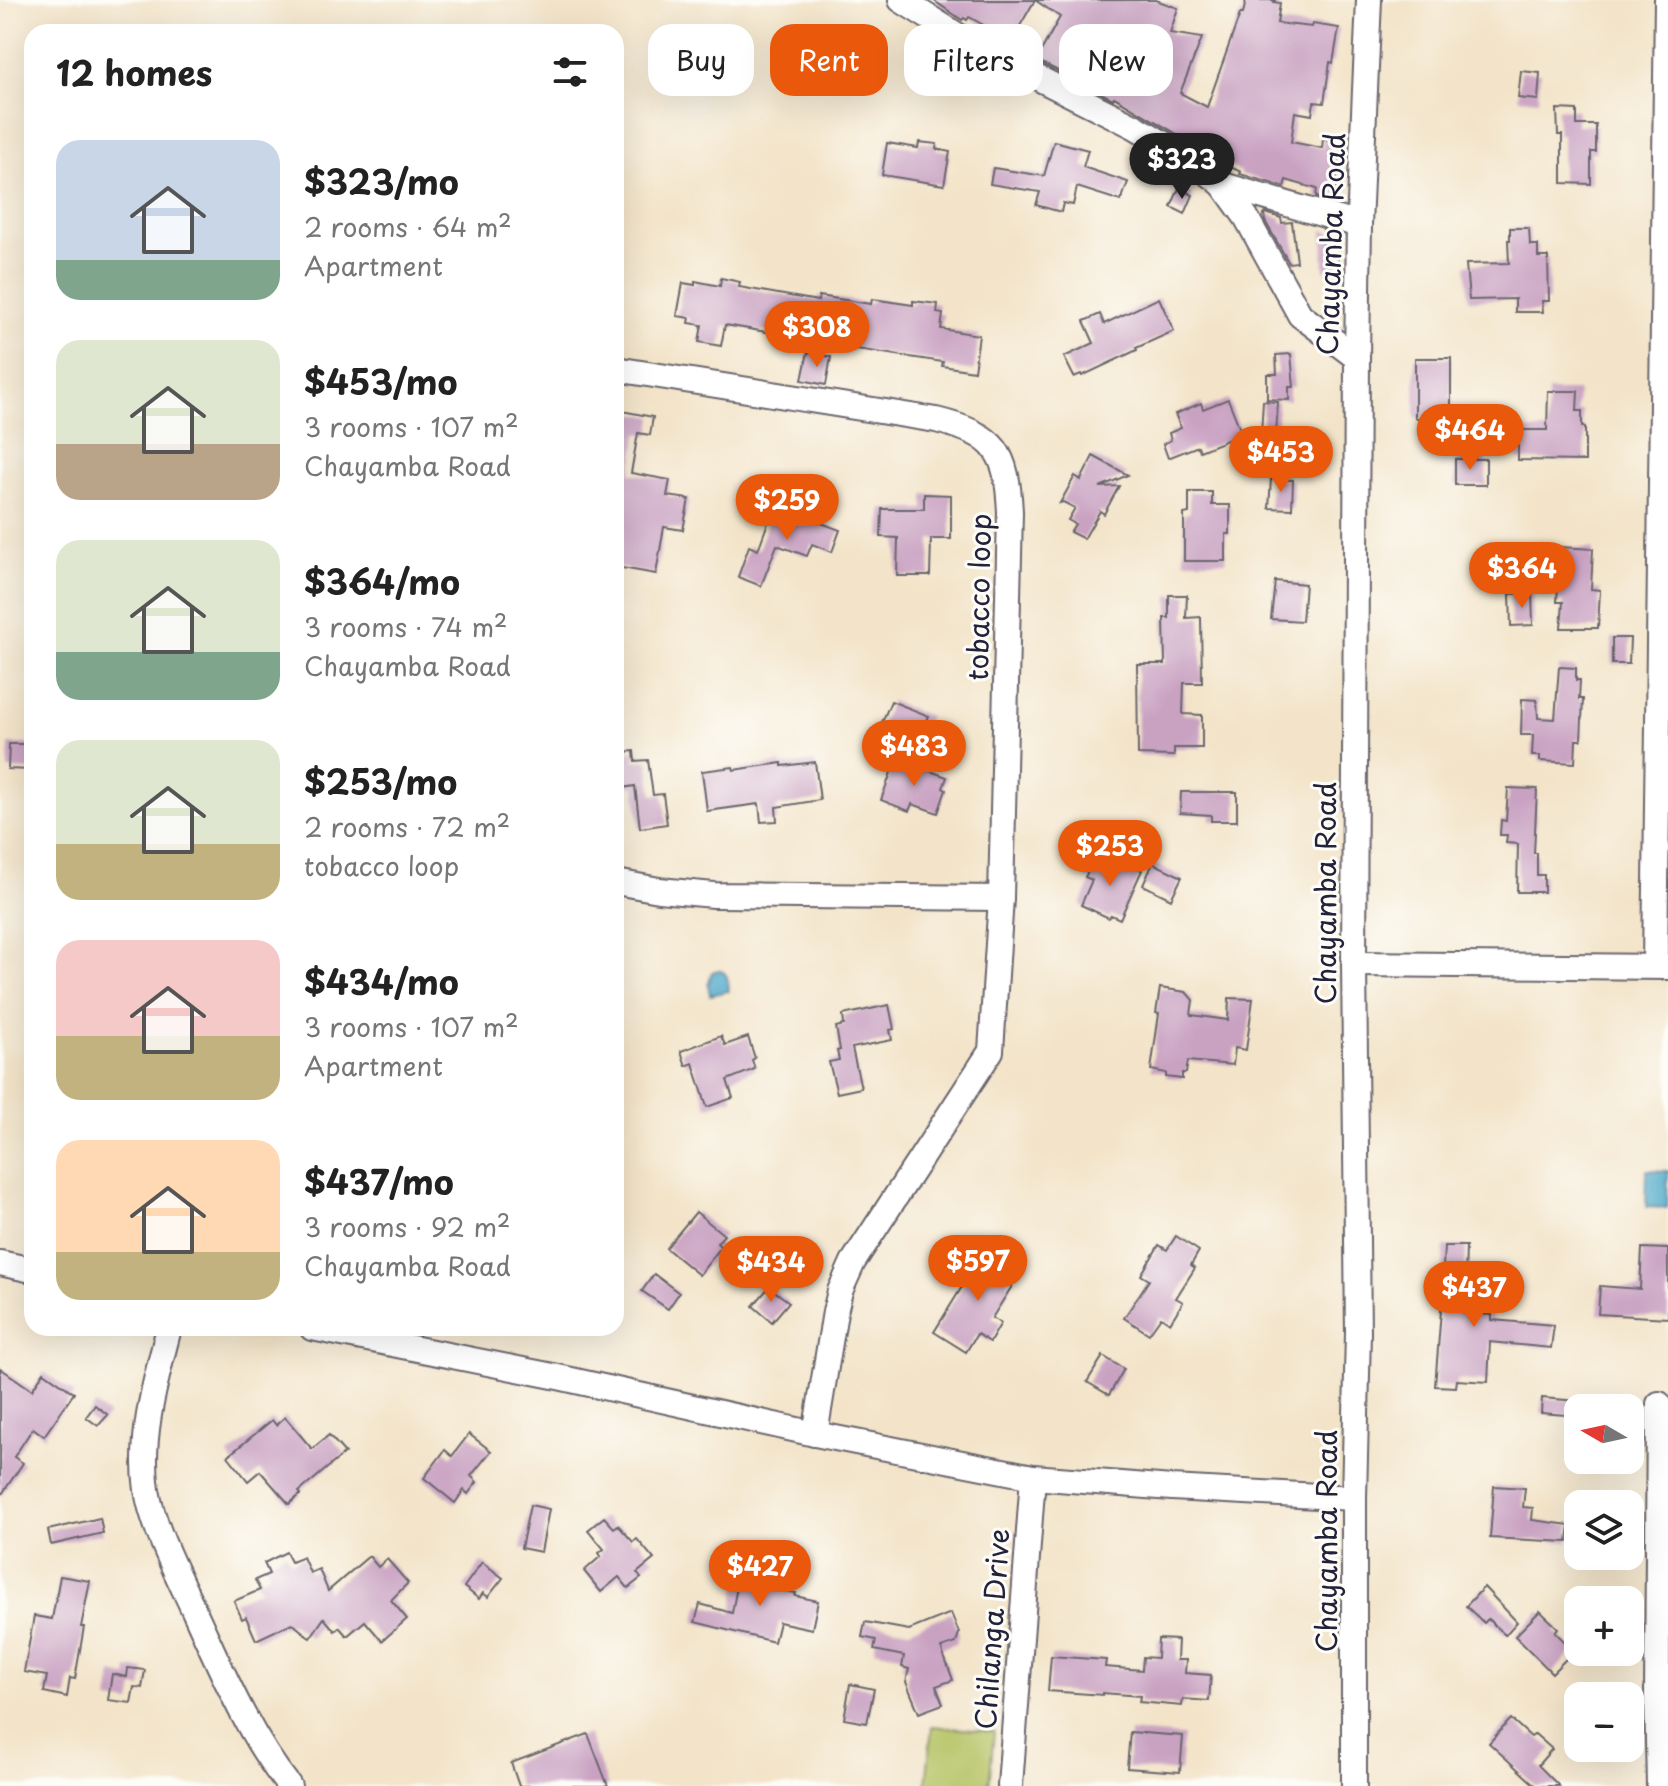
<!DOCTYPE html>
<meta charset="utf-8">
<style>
:root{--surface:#fff;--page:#f2f2f2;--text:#222;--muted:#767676;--accent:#ea580c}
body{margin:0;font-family:"Playpen Sans",sans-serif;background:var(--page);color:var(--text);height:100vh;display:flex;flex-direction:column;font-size:30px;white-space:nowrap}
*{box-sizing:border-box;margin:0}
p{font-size:26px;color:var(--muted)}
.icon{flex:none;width:44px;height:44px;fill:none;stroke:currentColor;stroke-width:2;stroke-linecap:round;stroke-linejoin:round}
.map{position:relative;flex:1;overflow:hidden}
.drawer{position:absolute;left:24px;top:24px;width:600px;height:1312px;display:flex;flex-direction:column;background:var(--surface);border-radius:24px;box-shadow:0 8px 32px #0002}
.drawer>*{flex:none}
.hud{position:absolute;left:648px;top:24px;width:760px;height:72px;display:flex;gap:16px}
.needle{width:52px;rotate:279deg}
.controls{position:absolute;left:1564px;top:1394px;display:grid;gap:16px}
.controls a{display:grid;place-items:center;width:80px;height:80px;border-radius:16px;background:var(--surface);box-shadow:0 8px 32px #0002;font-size:40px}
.price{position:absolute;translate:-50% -68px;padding:0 18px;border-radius:28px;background:var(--accent);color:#fff;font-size:26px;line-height:52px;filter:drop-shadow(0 2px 4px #0008)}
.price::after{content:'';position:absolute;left:50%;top:48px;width:24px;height:18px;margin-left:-12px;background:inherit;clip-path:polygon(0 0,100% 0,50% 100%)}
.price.current{background:#222;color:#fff}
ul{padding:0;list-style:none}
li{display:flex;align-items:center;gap:24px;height:200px;padding:0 32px}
li span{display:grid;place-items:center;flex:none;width:224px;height:160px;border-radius:24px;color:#555}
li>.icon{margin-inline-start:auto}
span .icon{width:96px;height:96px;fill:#fffc;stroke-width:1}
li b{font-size:34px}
h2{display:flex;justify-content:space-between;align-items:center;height:96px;padding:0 32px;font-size:34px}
.chip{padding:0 28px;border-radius:24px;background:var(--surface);box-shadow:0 8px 32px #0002;font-size:28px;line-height:72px}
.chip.current{background:var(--accent);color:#fff}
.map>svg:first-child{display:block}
.pitch{fill:#b6c365;stroke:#6c7250;stroke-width:2}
.water{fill:#4aa6c8;stroke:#366482;stroke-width:2}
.building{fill:#c9a2c2}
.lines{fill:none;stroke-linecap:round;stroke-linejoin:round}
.minor-casing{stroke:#6b666d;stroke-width:28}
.minor{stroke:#fff;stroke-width:24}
.labels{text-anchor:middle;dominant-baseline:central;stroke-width:6;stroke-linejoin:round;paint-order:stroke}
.street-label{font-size:28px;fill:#22223b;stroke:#fdfcf7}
</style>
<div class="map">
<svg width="1668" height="1786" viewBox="0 0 1668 1786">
<rect width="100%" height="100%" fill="#fdfcf7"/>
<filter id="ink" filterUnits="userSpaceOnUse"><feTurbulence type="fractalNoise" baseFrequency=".0125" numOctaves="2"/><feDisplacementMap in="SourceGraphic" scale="16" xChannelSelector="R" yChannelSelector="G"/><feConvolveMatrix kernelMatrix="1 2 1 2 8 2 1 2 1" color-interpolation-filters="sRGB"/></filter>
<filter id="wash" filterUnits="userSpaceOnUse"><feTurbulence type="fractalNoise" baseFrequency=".006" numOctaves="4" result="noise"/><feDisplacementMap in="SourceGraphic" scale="32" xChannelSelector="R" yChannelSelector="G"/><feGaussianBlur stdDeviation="1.8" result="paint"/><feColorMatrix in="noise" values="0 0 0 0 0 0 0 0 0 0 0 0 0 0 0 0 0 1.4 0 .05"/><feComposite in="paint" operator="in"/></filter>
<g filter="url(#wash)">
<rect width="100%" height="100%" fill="#f3e4c9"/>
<polygon class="pitch" points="932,1726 994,1732 989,1786 926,1786"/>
<g class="water">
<path d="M718,970C729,972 728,982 729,991L710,995L708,985L712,972Z"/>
<polygon points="1647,1170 1668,1171 1667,1208 1646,1207"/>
</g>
<g id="blocks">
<g class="building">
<polygon points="933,0 1035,0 1010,43 995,35 996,32 969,17 967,20 964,18 962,20"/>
<polygon points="1035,0 1156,0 1178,8 1170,33 1202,38 1180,93 1207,107 1240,14 1243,14 1246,0 1275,0 1274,2 1280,3 1277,23 1312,27 1313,24 1339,28 1333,63 1330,62 1324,103 1314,102 1312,115 1295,112 1291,142 1322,148 1323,139 1341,141 1334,202 1316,197 1317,189 1286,180 1284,187 1240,174 1241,172 1216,160 1194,144 1114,97 1113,99 1095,90 1066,71 1064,74 1036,60 1060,17"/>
<polygon points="1521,71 1540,73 1538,100 1518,98"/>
<polygon points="1557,109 1577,110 1577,125 1596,125 1596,152 1591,152 1591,184 1562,183 1562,135 1558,135"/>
<polygon points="1054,141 1088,150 1083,167 1128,182 1121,201 1077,187 1073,205 1063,203 1061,212 1036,205 1040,192 990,184 993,168 1044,176"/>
<polygon points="919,142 937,144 936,149 950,152 944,185 882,175 887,143 918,148"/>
<polygon points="1179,188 1193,195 1185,214 1171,207"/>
<polygon points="1266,213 1281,218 1282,223 1292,222 1297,262 1289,263 1265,221 1264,214"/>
<polygon points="1510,228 1529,228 1530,245 1538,245 1538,257 1548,257 1549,301 1542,301 1543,312 1515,312 1515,299 1469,300 1466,264 1509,263 1508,240 1510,240"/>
<polygon points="1323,230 1338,235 1338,270 1324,270"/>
<polygon points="721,278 740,282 739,287 818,301 819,296 871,304 872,299 913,305 913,301 938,304 937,313 943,314 941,329 979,335 974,371 942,366 943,362 823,344 827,318 794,314 790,336 725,325 721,346 699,342 702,325 689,323 690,318 677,316 683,283 695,285 695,281 720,286"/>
<polygon points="1159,298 1174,331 1136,348 1137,350 1082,376 1081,374 1074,377 1064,357 1094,343 1084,321 1100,314 1104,324"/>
<polygon points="808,352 831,357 826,385 802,380"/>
<polygon points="1291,354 1294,387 1289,387 1289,400 1267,399 1267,374 1277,374 1276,355"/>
<rect x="1415" y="358" width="36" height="60"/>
<polygon points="1548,391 1578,391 1577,411 1582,411 1582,427 1585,427 1585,461 1518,460 1518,430 1547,430"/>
<polygon points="1228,399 1242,434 1200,451 1198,446 1168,458 1163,444 1171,440 1169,433 1181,428 1175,414 1201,403 1203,409"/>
<polygon points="1263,401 1278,402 1276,435 1261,434"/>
<polygon points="622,411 653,417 650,435 638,433 631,473 670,480 667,496 689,499 683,530 664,527 656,574 616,567 616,430 619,430"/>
<polygon points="1093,456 1128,475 1100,487 1119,486 1104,514 1100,511 1084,539 1070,532 1075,524 1068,520 1075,508 1063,502 1060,503 1075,476 1081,480"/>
<rect x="1455" y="459" width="31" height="26"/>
<polygon points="1271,479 1293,480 1292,509 1269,508"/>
<polygon points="1189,492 1212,492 1212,505 1230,505 1230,534 1226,534 1226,561 1184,561 1184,514 1189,513"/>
<polygon points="924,494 951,495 951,539 931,539 930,576 897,576 898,538 881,537 882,509 924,509"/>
<polygon points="792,502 808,508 805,517 840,530 832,552 812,544 807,556 777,545 761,586 738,577 749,546 758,550 770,517 785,522"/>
<polygon points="1560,547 1593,549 1591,589 1600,590 1598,628 1561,628 1563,602 1557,602"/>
<polygon points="1275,581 1305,584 1302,621 1271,619"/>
<polygon points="1532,593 1533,625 1511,626 1510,594"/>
<polygon points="1169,595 1187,595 1186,618 1201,617 1202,683 1184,683 1183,714 1202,715 1202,748 1174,748 1174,756 1138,755 1137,664 1165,664 1164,618 1169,618"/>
<polygon points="1612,638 1630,638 1629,664 1612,664"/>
<polygon points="1559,667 1576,668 1576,680 1580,680 1579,699 1583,699 1581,740 1576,740 1575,763 1540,761 1540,756 1532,756 1533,735 1521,735 1522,699 1537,700 1538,718 1555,719"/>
<polygon points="891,701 929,716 909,761 887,749 894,733 880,727"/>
<polygon points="9,744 31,744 31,770 8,769"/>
<polygon points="634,751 635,761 648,760 653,795 663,794 667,824 640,828 635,786 616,789 616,753"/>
<polygon points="896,759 947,777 943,788 946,790 938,813 912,804 909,811 881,800"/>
<polygon points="815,762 820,800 776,807 777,821 761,822 759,804 707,811 702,771 733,767 734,770 782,763 782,766"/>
<polygon points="1508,788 1537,789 1534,853 1537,853 1537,875 1544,875 1544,892 1517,892 1518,844 1506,843 1507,835 1500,835 1501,820 1506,821"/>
<polygon points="1181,792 1237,792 1237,821 1211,821 1211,815 1180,813"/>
<polygon points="1121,860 1142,870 1120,919 1111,915 1109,918 1081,905 1092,880 1085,877 1093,861 1116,871"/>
<polygon points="1153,863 1182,877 1171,899 1143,885"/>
<polygon points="1160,988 1186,992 1193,1000 1191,1015 1228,1020 1229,998 1253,999 1246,1050 1235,1048 1233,1065 1188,1061 1186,1073 1182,1073 1182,1079 1166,1077 1166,1073 1151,1070 1159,1014 1156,1013"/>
<polygon points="889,1005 894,1029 890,1030 892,1040 852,1048 861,1088 837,1093 829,1062 839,1060 837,1051 840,1050 836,1027 844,1025 843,1015"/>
<polygon points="721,1036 725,1045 748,1037 755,1058 752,1060 755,1069 727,1080 733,1098 707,1107 693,1063 686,1066 681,1051"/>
<polygon points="696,1212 724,1235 717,1243 721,1247 699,1275 666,1248"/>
<polygon points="1176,1236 1199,1251 1191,1265 1195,1268 1176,1298 1183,1302 1170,1323 1161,1317 1149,1334 1124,1318 1149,1280 1141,1275 1159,1245 1167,1250"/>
<polygon points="1444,1246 1466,1246 1464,1313 1492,1315 1492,1320 1554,1325 1551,1348 1490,1342 1488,1382 1457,1380 1456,1387 1435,1386 1441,1310"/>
<polygon points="1642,1248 1668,1249 1668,1318 1598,1314 1600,1286 1640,1289"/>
<polygon points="996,1249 1019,1263 1007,1283 1012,1286 992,1318 1001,1323 990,1342 977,1334 966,1352 934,1332 975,1266 983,1271"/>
<polygon points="654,1274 679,1293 668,1309 642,1291"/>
<polygon points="769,1287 789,1302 772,1322 753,1306"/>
<polygon points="1103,1356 1124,1369 1109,1395 1087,1382"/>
<polygon points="0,1368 32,1390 44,1372 74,1393 44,1436 33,1428 14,1457 23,1463 0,1497"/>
<polygon points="1542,1398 1578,1401 1578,1416 1541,1413"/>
<polygon points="95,1405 108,1415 98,1426 86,1417"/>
<polygon points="285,1417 312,1449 329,1435 345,1453 299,1492 301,1494 289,1504 260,1471 248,1481 228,1456 272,1420 276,1425"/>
<polygon points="469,1434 491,1451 471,1476 477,1482 468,1494 464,1490 455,1503 424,1478 445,1450 452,1456"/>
<polygon points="1494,1486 1525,1488 1523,1507 1533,1508 1532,1520 1570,1525 1568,1542 1490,1538"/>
<polygon points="530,1505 549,1509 541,1552 521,1548"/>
<polygon points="604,1517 614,1528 618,1525 633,1542 637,1539 654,1559 637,1573 641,1578 628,1588 619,1577 601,1592 584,1571 601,1556 599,1553 604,1549 588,1530"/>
<polygon points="100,1518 103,1533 51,1545 48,1530"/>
<polygon points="286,1552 291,1562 303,1557 310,1573 319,1569 328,1591 369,1556 378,1567 387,1559 408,1583 391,1600 407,1619 382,1641 365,1621 347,1636 339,1627 335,1631 324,1618 310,1638 292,1623 256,1640 246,1617 242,1619 234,1601 260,1590 255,1580 269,1574 264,1563"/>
<polygon points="482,1562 503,1578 488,1597 483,1593 479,1599 464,1587"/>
<polygon points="740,1570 783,1578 781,1591 796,1593 795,1596 818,1601 812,1629 779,1622 774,1642 695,1622 700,1604 732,1613"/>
<polygon points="60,1576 90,1581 81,1627 84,1627 75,1679 70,1678 67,1697 44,1692 47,1676 24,1672 34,1616 52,1619"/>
<polygon points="1484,1587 1517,1622 1505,1635 1488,1619 1484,1623 1466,1606"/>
<polygon points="1540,1611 1558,1628 1555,1632 1574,1651 1552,1673 1515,1636"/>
<polygon points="951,1613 959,1633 956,1643 941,1648 953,1680 936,1686 943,1704 919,1713 906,1682 909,1669 902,1667 904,1656 874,1650 876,1640 862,1637 865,1622 909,1630"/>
<polygon points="1158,1639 1178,1640 1177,1660 1186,1660 1185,1673 1211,1675 1209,1701 1183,1699 1182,1706 1139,1702 1140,1696 1103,1693 1103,1695 1048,1691 1051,1656 1106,1660 1105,1667 1142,1670 1143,1657 1157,1658"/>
<polygon points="128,1668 145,1670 142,1688 134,1687 131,1703 108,1700 112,1674 127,1677"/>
<polygon points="850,1684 874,1689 867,1723 844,1719"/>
<polygon points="1511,1719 1531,1737 1535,1734 1552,1749 1538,1765 1559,1786 1536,1786 1489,1743"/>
<polygon points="1130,1732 1183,1736 1180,1772 1127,1768"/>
<polygon points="588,1734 608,1786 519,1786 511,1763"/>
</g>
</g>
</g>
<g filter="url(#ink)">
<use href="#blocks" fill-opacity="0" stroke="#6b666d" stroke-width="2"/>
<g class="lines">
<defs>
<g id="minor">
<polyline points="901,0 976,47 1134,126 1196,163 1223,185 1246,217 1300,315 1357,358"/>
<polyline points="1223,185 1359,225"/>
<path d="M616,369L936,420C997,435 1007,452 1010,512L1001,898L714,895L659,890L616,882"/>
<polyline points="1354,964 1668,967"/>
<polyline points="1655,966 1667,0"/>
<polyline points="0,1263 32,1270"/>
<path d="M169,1328C156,1380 139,1436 147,1490C152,1524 176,1572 191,1604C220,1666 246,1732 289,1786"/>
<polyline points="312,1328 558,1377 815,1434 1033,1477 1172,1488 1354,1498"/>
<polyline points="815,1434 835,1312 840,1291 853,1262 991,1051 1001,898"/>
<polyline points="1010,1786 1033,1477"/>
<polyline points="1354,1786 1354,1498 1358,1333 1354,964 1357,358 1359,225 1369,0"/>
<polyline points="1659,1786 1657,1696 1659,1404"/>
</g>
</defs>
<use href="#minor" class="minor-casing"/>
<use href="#minor" class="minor"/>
</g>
</g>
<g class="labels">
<g class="street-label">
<text transform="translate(1330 244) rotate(-88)">Chayamba Road</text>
<text transform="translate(978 597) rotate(-89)">tobacco loop</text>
<text transform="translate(1324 893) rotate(-90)">Chayamba Road</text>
<text transform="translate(1325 1541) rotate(-90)">Chayamba Road</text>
<text transform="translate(991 1629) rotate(-86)">Chilanga Drive</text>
</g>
</g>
</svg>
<div class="controls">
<a><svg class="needle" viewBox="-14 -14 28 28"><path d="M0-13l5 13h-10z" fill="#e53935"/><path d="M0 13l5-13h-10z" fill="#767676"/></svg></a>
<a><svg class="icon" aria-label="layers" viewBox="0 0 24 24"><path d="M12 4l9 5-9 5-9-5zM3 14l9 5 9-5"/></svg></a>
<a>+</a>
<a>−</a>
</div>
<b class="price current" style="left:1182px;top:201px">$323</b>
<b class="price" style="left:817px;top:369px">$308</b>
<b class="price" style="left:1470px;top:472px">$464</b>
<b class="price" style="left:1281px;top:494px">$453</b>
<b class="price" style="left:787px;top:542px">$259</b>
<b class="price" style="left:1522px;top:610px">$364</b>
<b class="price" style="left:914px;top:788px">$483</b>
<b class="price" style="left:1110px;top:888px">$253</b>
<b class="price" style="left:978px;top:1303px">$597</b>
<b class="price" style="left:771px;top:1304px">$434</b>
<b class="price" style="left:1474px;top:1329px">$437</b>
<b class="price" style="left:760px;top:1608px">$427</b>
<div class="hud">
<a class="chip">Buy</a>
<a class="chip current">Rent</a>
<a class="chip">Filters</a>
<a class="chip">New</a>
</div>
<section class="drawer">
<h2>12 homes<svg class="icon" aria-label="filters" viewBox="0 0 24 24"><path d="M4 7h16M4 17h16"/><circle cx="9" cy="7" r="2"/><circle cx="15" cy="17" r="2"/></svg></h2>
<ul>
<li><span style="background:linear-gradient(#c9d6e8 75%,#7fa58c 0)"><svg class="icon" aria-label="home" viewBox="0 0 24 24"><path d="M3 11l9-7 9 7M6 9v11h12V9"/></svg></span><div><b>$323/mo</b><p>2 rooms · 64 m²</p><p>Apartment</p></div></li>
<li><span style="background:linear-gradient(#dfe7d0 65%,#b9a48a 0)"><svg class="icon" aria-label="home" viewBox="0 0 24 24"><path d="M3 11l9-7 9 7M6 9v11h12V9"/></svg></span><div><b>$453/mo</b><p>3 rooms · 107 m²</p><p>Chayamba Road</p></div></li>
<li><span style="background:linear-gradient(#dfe7d0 70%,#7fa58c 0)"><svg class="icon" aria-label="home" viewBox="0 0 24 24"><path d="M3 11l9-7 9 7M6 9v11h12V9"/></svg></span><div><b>$364/mo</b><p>3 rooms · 74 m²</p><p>Chayamba Road</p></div></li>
<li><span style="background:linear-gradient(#dfe7d0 65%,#c2b280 0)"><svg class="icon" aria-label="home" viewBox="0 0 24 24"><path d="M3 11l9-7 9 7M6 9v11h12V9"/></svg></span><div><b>$253/mo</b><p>2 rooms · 72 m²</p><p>tobacco loop</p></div></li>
<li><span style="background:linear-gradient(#f6c9c9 60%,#c2b280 0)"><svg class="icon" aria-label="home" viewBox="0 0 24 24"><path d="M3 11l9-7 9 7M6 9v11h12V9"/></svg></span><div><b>$434/mo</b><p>3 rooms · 107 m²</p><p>Apartment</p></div></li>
<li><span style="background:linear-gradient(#ffd9b3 70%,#c2b280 0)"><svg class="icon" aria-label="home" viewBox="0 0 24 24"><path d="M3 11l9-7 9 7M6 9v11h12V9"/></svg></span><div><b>$437/mo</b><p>3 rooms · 92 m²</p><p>Chayamba Road</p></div></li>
</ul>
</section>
</div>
